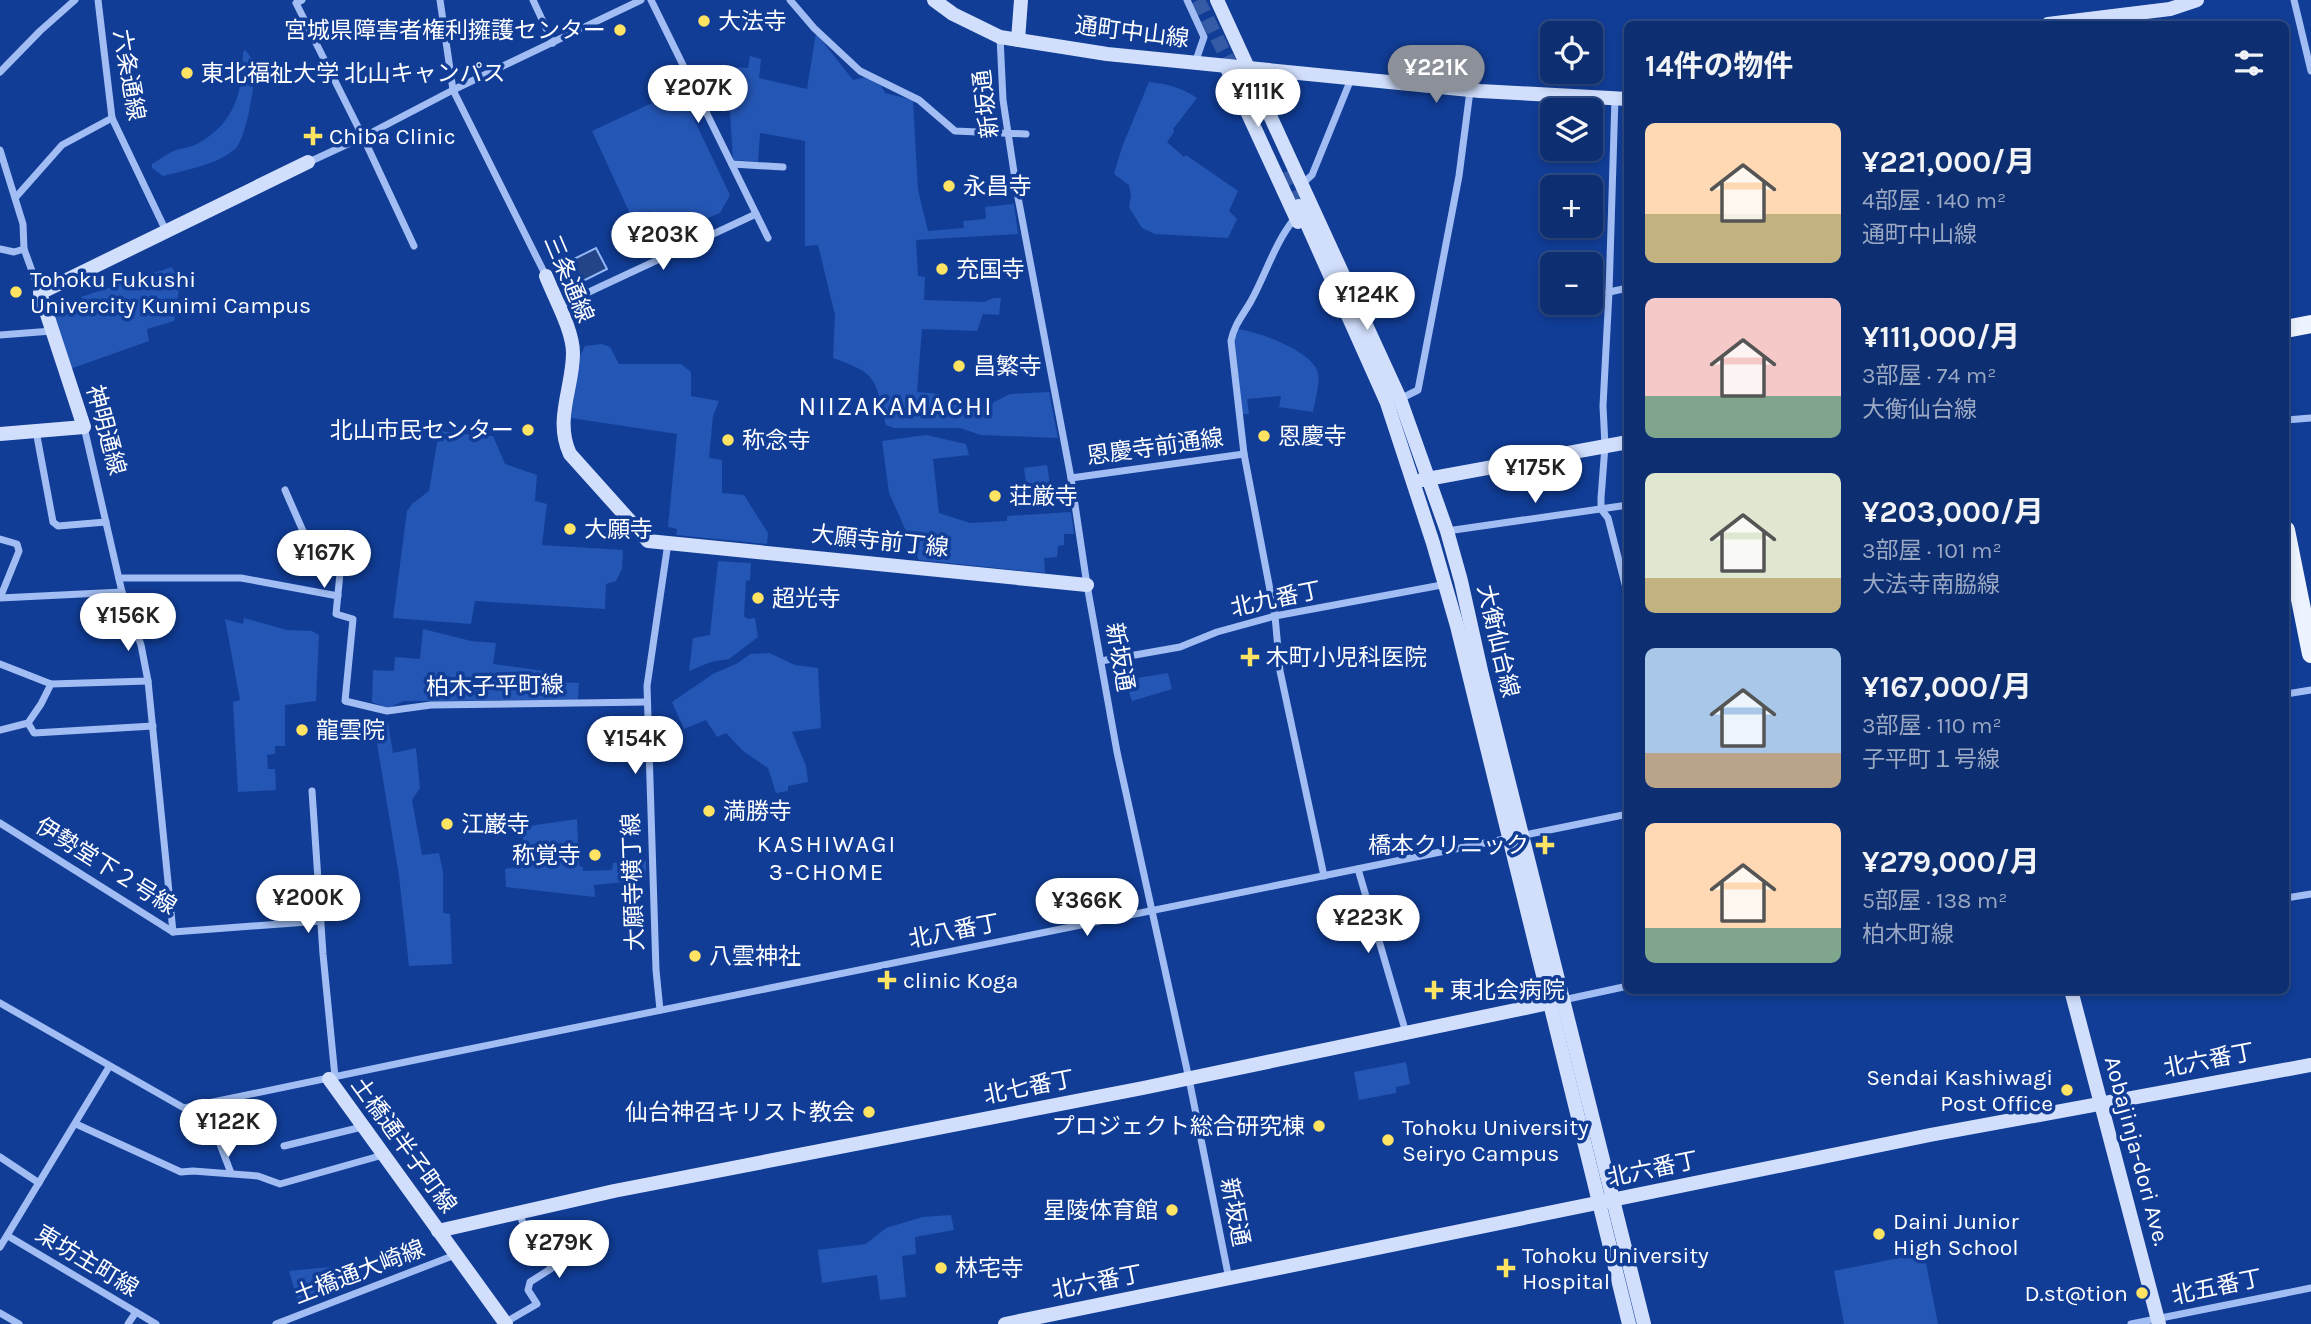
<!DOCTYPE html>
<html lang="ja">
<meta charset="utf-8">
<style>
:root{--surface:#0d2e70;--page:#163675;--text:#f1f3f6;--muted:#9aa8c3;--line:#2d4a83;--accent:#8c9099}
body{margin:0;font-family:Karla,"Noto Sans JP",sans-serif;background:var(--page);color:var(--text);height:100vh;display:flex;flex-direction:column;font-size:26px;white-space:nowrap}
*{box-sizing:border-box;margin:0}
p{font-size:23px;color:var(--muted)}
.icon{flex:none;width:38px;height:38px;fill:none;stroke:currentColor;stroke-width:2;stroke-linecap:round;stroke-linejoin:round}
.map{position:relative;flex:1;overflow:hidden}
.details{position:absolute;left:1624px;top:21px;width:665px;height:973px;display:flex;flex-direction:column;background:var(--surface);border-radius:10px;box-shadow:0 4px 10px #0003,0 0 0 2px var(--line)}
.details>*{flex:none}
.controls{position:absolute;left:1540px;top:21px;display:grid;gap:14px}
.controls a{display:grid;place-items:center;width:63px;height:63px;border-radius:10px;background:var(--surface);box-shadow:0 4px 10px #0003,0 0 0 2px var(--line);font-size:35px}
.price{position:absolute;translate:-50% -60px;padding:0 16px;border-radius:24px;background:#fff;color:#222;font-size:23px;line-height:46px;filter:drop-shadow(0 2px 4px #0008)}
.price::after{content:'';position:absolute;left:50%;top:42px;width:21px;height:16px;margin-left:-10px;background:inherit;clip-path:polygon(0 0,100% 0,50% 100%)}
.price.on{background:var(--accent);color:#fff}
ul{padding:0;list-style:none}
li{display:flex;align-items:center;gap:21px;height:175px;padding:0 21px}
li span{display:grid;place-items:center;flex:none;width:196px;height:140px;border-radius:10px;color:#555}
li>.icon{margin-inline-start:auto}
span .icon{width:84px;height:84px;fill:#fffc;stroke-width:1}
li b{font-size:30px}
h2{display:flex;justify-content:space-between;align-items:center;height:84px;padding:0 21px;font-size:30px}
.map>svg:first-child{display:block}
.green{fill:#2456b5}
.water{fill:#244488;stroke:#93b6f7;stroke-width:2}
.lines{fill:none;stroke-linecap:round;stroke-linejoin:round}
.secondary-tunnel{stroke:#355aa6;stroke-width:14;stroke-dasharray:14 7;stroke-linecap:butt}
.street{stroke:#a1bdf3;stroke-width:7}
.secondary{stroke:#d1dffd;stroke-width:14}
.primary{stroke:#edf2ff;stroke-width:18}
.poi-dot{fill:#ffe363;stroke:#113d96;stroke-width:2.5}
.labels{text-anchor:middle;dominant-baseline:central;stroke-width:7;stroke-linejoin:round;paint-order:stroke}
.poi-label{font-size:23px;fill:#fff;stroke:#113d96;text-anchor:start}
.street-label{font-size:23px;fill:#fff;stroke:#113d96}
.neighbourhood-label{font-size:24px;letter-spacing:2px;fill:#fff;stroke:#113d96}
.quarter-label{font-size:26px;letter-spacing:2px;fill:#fff;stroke:#113d96}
</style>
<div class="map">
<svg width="2311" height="1324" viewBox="0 0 2311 1324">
<rect width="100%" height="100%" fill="#113d96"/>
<g class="green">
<path d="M816,33L853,80L867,77L881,86L885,93L913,100L918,190L928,231L964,228L963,221L986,219L985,207L1014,204L1018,234L916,240L918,276L925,277L924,300L984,302L994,298H1001L999,315L983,314L977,331L922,329L917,392L939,394V405H988L1010,394L1049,392L1058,438L981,435L960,428H894L886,425C874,378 880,375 833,358L835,315L818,245L805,246V141L760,133L758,162L733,160L729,98L720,99L712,82L715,66L748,68L750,56L761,59L759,78L807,89Z"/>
<path d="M245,50C250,55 254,62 254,70C255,86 246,139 235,149C217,165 185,170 163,176L152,168V164C160,159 168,153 176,150C183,148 191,147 197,144C235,123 243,92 243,52Z"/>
<path d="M1149,82C1167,84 1181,87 1197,98L1173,129L1174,132L1167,142L1184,157L1186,155L1238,191L1229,211L1237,219L1228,238L1155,234L1142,228L1129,207L1131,196L1129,185L1114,174L1122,147Z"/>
<polygon points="680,90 730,195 720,213 662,237 650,211 632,218 592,131"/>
<polygon points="172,267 180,283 174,321 147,329 149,341 70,369 53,318 84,305 81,297"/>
<path d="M1237,329C1257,331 1313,351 1318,373C1320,385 1315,400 1313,412L1279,407L1281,396L1247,399L1249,414H1242L1234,342Z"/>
<polygon points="602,344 610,347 619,364 681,364 691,372 691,396 719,401 713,416 709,458 722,460 722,493 744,495 768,533 767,544 676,535 677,529 668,527 677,434 571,418 579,358 585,346"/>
<polygon points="439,431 481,436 493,436 505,464 537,475 535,501 547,504 542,545 623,550 622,569 616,581 606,584 605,609 475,601 471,624 393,618 407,511 412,504 429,491"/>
<polygon points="926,435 966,444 969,455 933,459 939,513 970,523 1007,521 1007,516 1071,512 1074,534 1064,534 1064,545 1058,546 1057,557 1044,558 1045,573 919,560 889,493 882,441"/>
<polygon points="1047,465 1051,490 1030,493 1029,482 1026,482 1024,468"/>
<polygon points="718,561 751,563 750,580 746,581 744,616 748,619 755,618 758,637 729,659 711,662 689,671 693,638 710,635"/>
<polygon points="244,618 287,630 312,631 319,635 316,701 285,705 285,746 275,746 275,754 267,755 268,769 275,769 276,790 238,792 233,702 240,700 225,619 243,624"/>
<polygon points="423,629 471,641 496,643 493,664 551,672 550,682 579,683 578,700 404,701 388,708 372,702 373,670 394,671 395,657 420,659"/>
<polygon points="769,653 795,665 818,668 821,728 792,732 806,766 808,782 788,786 788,791 776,793 768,768 743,751 726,733 717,737 706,720 684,729 672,702 713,674 738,663 750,654"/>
<polygon points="1168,673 1172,689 1132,701 1125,680"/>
<polygon points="388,723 393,753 416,748 420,788 412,800 422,855 439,853 443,872 443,913 450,914 452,964 409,966 399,876 374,725"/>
<polygon points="577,819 579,866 583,867 583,871 612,870 613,863 646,861 646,880 594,885 595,897 506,887 505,869 516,867 525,861 522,827"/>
<polygon points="1406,1062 1410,1084 1396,1087 1396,1093 1359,1100 1354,1072"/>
<polygon points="951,1215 954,1230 915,1237 916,1254 902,1256 906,1297 880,1300 877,1275 822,1283 818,1250 866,1244 886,1228 923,1217"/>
<polygon points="1924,1253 1938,1324 1844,1324 1834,1271"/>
<polygon points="330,1267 336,1290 298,1302 289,1271"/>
</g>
<polygon class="water" points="596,248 607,269 565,290 554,269"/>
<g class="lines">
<g class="secondary-tunnel">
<polyline points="1198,0 1236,76"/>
<polyline points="1283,173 1299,206"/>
</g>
<g class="street">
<polyline points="98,0 112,118 166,231"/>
<polyline points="302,0 296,3 363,137 414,246"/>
<polyline points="440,0 453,90 546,276"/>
<polyline points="533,0 553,43"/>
<polyline points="651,0 768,238"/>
<polyline points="790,0 814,28 860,71 919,100 955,131 1026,134"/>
<polyline points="1187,0 1204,37 1195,63"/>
<polyline points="2294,0 2311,71"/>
<polyline points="1000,37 1003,100 1017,192 1071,478 1087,585 1117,752 1189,1079 1229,1279"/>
<polyline points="0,72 40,31 75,0"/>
<polyline points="1615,98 1609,292 1603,406 1605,446 1601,498 1601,509 1608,518 1628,596"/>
<polyline points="0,150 23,224 24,249 40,293"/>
<polyline points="309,162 363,137 453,90 641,0"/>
<polyline points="732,164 783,167"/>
<polyline points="1302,184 1312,175 1351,79"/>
<polyline points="16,197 62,145 112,118"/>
<path d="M1295,218C1275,242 1266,274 1251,301C1243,315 1234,325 1231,341L1244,454L1275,616L1280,671L1324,876"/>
<polyline points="0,249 14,252 24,249"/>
<polyline points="1609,292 1628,288"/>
<polyline points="559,306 756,214"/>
<polyline points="0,335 52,331"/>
<polyline points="1400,399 1418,390 1459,176 1470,91"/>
<polyline points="2286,420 2311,418"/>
<polyline points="84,427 122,592 141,645 148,681 173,932"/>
<polyline points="36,431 53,522 58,526 106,522"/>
<polyline points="1071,478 1244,454"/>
<polyline points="285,490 317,563 341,563 336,614 353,619 345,701 387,711 431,705 647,702"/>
<polyline points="1447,531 1628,505"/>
<polyline points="0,539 17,544 19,551 0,598 122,592"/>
<polyline points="119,578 241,578 338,596"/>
<polyline points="1101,661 1180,647 1217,632 1275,616 1447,584"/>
<polyline points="0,664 51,684 148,681"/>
<polyline points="2286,694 2311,690"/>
<polyline points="28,723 34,733 153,726"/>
<polyline points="0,730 28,723 41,704 51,684"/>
<polyline points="312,791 323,954 335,1077"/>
<polyline points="0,823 173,932 321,921"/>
<polyline points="1358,869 1406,1033"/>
<polyline points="2286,898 2311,894"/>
<polyline points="1563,1000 1628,986"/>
<polyline points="0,1003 184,1108 415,1060 1628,814"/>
<polyline points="660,1010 656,970 647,686 668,543"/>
<polyline points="205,1105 231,1173"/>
<polyline points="76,1124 181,1172 193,1171 258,1176 280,1184 383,1155"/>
<polyline points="284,1146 362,1127"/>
<polyline points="0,1157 39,1183"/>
<polyline points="8,1236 136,1312 128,1324"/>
<polyline points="0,1247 109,1067"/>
<polyline points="136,1312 156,1324"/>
<polyline points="0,1313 19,1324"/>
<polyline points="506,1322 537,1304 528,1290 530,1282 552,1268 522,1221 520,1212"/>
<polyline points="276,1324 455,1255"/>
<polyline points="2131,1324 2311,1288"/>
</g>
<g class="secondary">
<polyline points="934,0 953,14 1000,37 1107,54 1480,91 1628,99"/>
<polyline points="1217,0 1400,399 1447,531 1461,581 1482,675 1644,1324"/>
<polyline points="2048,24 2170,9 2197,0"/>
<polyline points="1018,40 1021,0"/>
<polyline points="1226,66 1298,222"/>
<polyline points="1299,206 1387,403 1433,543 1457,626 1629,1324"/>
<path d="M546,276C554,297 573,330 573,353C573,388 554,420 570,454L648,541L1087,585"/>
<polyline points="0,434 84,427 40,293 308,162"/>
<polyline points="1422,480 1628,442"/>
<polyline points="2071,990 2159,1324"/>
<polyline points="329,1079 506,1324"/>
<polyline points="438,1231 614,1191 1143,1088 1549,1003"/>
<polyline points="1005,1324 1930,1135 2311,1065"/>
</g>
<g class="primary">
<polyline points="2286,329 2311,324"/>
<polyline points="2286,530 2311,654"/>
</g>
</g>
<g class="poi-dot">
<circle cx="704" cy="21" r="7"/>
<circle cx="620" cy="30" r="7"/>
<circle cx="187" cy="73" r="7"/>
<path d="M309.5 125.5h7v7h7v7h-7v7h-7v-7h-7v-7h7z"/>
<circle cx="949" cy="186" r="7"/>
<circle cx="942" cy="269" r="7"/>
<circle cx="16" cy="292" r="7"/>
<circle cx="959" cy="366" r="7"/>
<circle cx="528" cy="430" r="7"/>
<circle cx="1264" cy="436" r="7"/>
<circle cx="728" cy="440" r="7"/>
<circle cx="995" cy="496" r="7"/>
<circle cx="570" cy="529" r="7"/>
<circle cx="758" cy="598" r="7"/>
<path d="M1246.5 646.5h7v7h7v7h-7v7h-7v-7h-7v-7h7z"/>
<circle cx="302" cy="730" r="7"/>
<circle cx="709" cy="811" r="7"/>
<circle cx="447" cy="824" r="7"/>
<path d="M1541.5 834.5h7v7h7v7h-7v7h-7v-7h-7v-7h7z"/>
<circle cx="595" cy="855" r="7"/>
<circle cx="695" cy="956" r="7"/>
<path d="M883.5 969.5h7v7h7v7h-7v7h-7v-7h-7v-7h7z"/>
<path d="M1430.5 979.5h7v7h7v7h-7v7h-7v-7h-7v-7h7z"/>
<circle cx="2067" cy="1090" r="7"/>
<circle cx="869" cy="1112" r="7"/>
<circle cx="1319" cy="1126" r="7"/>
<circle cx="1388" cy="1140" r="7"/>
<circle cx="1172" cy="1210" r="7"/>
<circle cx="1879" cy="1234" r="7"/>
<circle cx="941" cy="1268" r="7"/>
<path d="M1502.5 1257.5h7v7h7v7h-7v7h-7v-7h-7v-7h7z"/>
<circle cx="2142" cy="1293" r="7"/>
</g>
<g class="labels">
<g class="poi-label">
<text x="718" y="21">大法寺</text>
<text x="606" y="30" text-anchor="end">宮城県障害者権利擁護センター</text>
<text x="201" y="73">東北福祉大学 北山キャンパス</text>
<text x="329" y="136">Chiba Clinic</text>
<text x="963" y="186">永昌寺</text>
<text x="956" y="269">充国寺</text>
<text x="30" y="279">Tohoku Fukushi<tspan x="30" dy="26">Univercity Kunimi Campus</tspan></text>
<text x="973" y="366">昌繁寺</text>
<text x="514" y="430" text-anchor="end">北山市民センター</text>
<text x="1278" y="436">恩慶寺</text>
<text x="742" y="440">称念寺</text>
<text x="1009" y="496">荘厳寺</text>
<text x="584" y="529">大願寺</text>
<text x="772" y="598">超光寺</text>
<text x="1266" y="657">木町小児科医院</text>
<text x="316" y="730">龍雲院</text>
<text x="723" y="811">満勝寺</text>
<text x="461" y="824">江巌寺</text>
<text x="1529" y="845" text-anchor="end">橋本クリニック</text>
<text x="581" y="855" text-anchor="end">称覚寺</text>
<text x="709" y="956">八雲神社</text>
<text x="903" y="980">clinic Koga</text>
<text x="1450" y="990">東北会病院</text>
<text x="2053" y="1077" text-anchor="end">Sendai Kashiwagi<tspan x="2053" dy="26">Post Office</tspan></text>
<text x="855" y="1112" text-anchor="end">仙台神召キリスト教会</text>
<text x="1305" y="1126" text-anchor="end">プロジェクト総合研究棟</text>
<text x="1402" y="1127">Tohoku University<tspan x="1402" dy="26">Seiryo Campus</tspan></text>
<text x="1158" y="1210" text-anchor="end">星陵体育館</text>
<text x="1893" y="1221">Daini Junior<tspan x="1893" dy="26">High School</tspan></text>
<text x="1522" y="1255">Tohoku University<tspan x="1522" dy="26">Hospital</tspan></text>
<text x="955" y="1268">林宅寺</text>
<text x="2128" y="1293" text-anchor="end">D.st@tion</text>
</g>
<g class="street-label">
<text transform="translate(1132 32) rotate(7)">通町中山線</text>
<text transform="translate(129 75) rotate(80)">六条通線</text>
<text transform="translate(986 104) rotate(-97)">新坂通</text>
<text transform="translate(569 279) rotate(67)">三条通線</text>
<text transform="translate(106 430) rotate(75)">神明通線</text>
<text transform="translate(1155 447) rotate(-8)">恩慶寺前通線</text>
<text transform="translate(880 541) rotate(6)">大願寺前丁線</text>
<text transform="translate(1276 599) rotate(-12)">北九番丁</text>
<text transform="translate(1498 641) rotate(77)">大衡仙台線</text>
<text transform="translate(1120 657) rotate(80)">新坂通</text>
<text transform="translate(495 686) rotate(-1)">柏木子平町線</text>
<text transform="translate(106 866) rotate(32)">伊勢堂下２号線</text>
<text transform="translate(633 882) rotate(-92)">大願寺横丁線</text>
<text transform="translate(954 931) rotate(-11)">北八番丁</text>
<text transform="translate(2209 1060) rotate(-11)">北六番丁</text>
<text transform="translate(1029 1087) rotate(-11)">北七番丁</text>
<text transform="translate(404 1145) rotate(54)">土橋通半子町線</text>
<text transform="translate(2137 1151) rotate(75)">Aobajinja-dori Ave.</text>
<text transform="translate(1653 1169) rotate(-12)">北六番丁</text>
<text transform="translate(1235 1212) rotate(79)">新坂通</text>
<text transform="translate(87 1261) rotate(31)">東坊主町線</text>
<text transform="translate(359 1272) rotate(-21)">土橋通大崎線</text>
<text transform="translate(1097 1282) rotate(-11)">北六番丁</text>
<text transform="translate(2217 1287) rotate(-12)">北五番丁</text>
</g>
<g class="neighbourhood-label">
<text x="827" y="844">KASHIWAGI<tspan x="827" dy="28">3-CHOME</tspan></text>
</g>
<g class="quarter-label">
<text x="896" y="406">NIIZAKAMACHI</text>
</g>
</g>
</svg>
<div class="controls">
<a><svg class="icon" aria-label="locate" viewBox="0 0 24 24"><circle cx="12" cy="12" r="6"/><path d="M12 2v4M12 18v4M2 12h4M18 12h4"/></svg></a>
<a><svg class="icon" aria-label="layers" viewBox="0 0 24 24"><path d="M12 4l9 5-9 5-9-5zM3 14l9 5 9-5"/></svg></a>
<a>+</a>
<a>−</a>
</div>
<b class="price on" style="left:1436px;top:105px">¥221K</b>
<b class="price" style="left:698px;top:125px">¥207K</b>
<b class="price" style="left:1258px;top:129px">¥111K</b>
<b class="price" style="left:663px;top:272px">¥203K</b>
<b class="price" style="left:1367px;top:332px">¥124K</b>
<b class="price" style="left:1535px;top:505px">¥175K</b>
<b class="price" style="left:324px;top:590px">¥167K</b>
<b class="price" style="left:128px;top:653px">¥156K</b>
<b class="price" style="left:635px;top:776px">¥154K</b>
<b class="price" style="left:308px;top:935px">¥200K</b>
<b class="price" style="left:1087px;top:938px">¥366K</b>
<b class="price" style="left:1368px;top:955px">¥223K</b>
<b class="price" style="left:228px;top:1159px">¥122K</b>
<b class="price" style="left:559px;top:1280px">¥279K</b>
<section class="details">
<h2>14件の物件<svg class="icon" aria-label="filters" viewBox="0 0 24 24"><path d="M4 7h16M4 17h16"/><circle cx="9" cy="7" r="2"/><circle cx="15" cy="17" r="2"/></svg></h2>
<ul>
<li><span style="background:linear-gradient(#ffd9b3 65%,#c2b280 0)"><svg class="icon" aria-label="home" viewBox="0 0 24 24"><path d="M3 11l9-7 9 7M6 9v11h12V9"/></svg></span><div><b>¥221,000/月</b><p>4部屋 · 140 m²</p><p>通町中山線</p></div></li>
<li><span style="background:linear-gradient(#f6c9c9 70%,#7fa58c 0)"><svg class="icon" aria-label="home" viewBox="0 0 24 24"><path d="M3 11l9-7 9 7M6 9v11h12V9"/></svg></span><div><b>¥111,000/月</b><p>3部屋 · 74 m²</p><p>大衡仙台線</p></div></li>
<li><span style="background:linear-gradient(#dfe7d0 75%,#c2b280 0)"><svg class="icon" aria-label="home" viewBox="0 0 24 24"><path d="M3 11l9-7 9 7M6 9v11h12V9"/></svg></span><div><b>¥203,000/月</b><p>3部屋 · 101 m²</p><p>大法寺南脇線</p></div></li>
<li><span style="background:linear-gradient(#a9c7e8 75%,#b9a48a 0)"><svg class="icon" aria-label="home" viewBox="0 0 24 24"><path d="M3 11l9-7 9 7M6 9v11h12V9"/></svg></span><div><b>¥167,000/月</b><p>3部屋 · 110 m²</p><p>子平町１号線</p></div></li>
<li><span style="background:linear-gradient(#ffd9b3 75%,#7fa58c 0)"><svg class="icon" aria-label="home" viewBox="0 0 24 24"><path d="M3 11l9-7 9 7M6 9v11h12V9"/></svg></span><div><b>¥279,000/月</b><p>5部屋 · 138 m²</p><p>柏木町線</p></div></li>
</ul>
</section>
</div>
